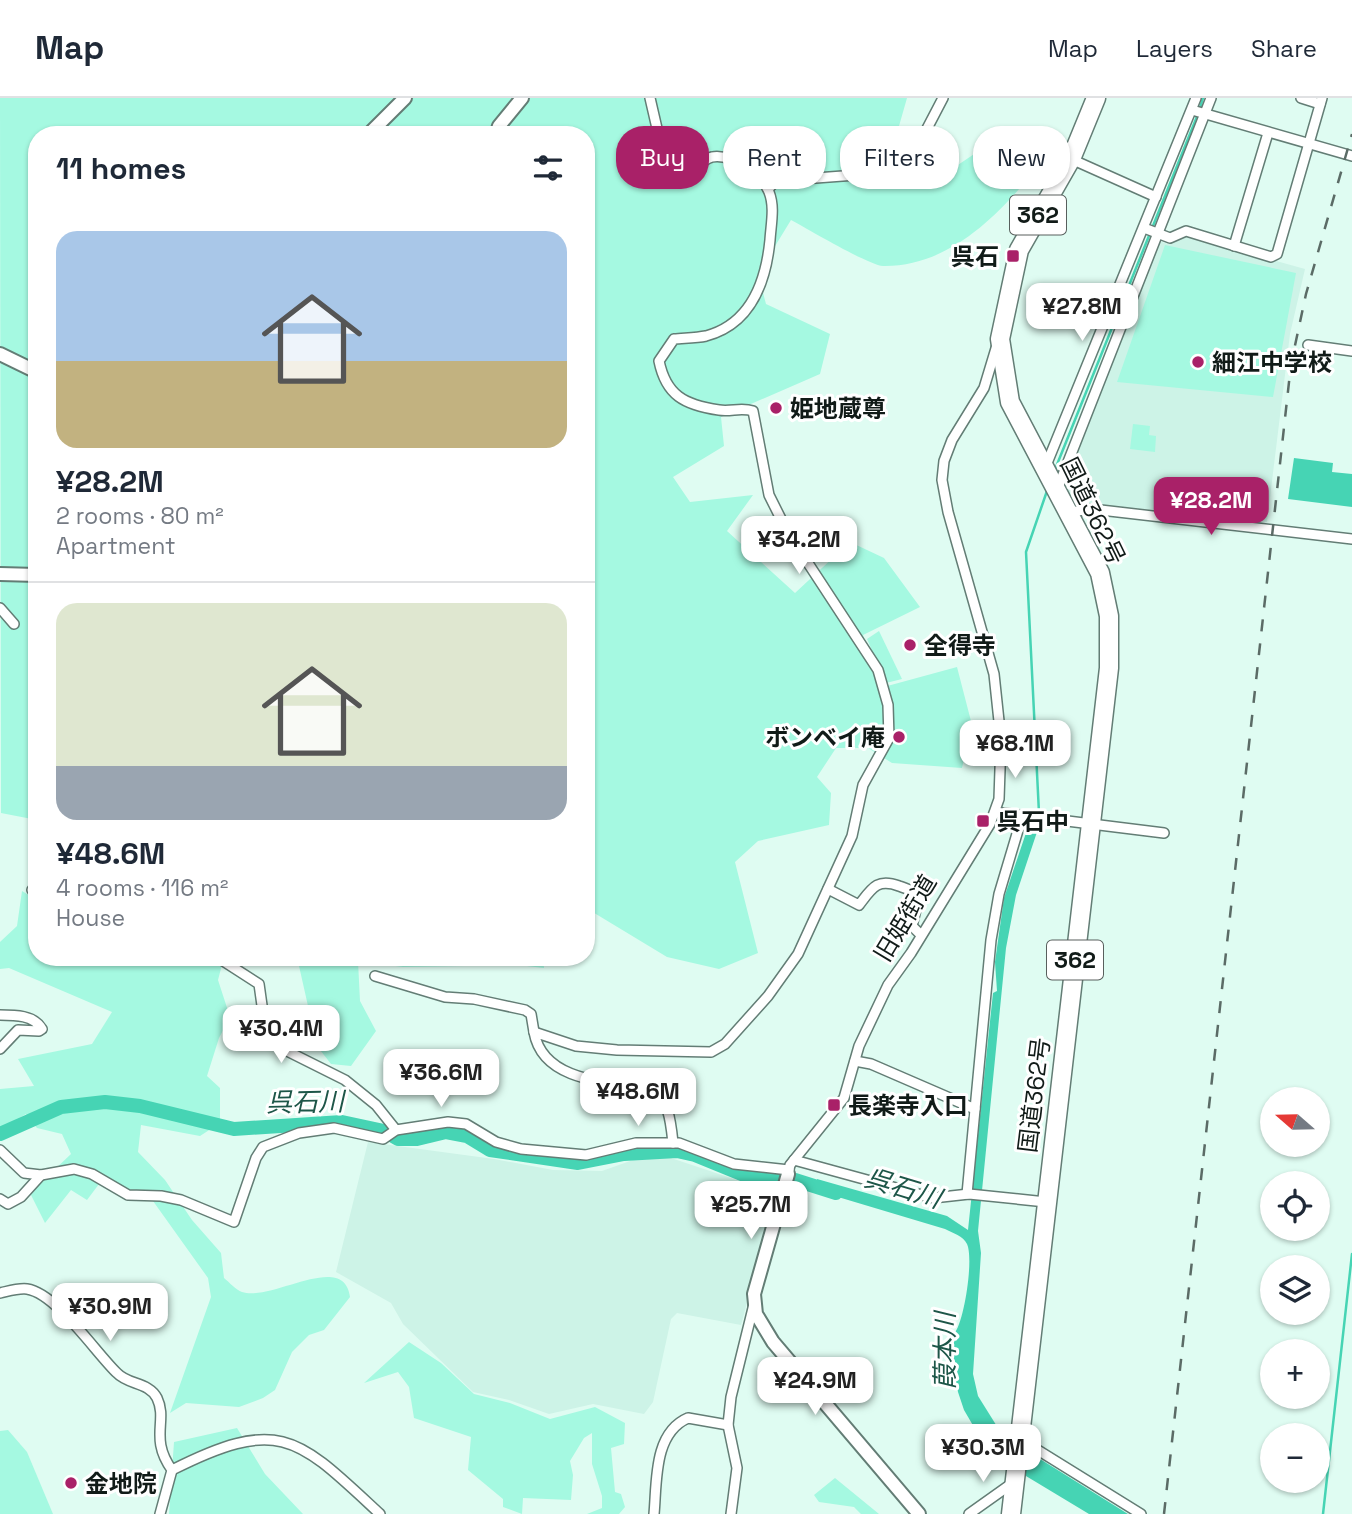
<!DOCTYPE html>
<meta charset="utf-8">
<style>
:root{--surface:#fff;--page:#f2f2f3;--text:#1f2937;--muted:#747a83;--line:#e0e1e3;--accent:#a92168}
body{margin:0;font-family:"Space Grotesk","Noto Sans JP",sans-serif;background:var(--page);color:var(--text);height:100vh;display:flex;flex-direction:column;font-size:26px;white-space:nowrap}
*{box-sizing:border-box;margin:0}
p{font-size:23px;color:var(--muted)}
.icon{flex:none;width:38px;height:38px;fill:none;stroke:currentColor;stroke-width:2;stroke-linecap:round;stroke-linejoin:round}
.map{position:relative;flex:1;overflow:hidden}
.side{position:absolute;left:28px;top:28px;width:567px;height:840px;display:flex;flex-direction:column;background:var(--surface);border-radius:28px;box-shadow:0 2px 5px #0004}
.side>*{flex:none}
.hud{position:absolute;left:616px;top:28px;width:630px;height:63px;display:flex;gap:14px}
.needle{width:46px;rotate:290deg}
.fabs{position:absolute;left:1260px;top:989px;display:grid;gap:14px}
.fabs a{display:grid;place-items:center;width:70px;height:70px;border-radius:50%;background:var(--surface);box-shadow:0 2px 5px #0004;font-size:35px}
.price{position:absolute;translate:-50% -60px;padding:0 16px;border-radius:14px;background:#fff;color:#222;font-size:23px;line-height:46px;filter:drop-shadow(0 2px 4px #0008)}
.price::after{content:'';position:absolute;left:50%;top:42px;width:21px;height:16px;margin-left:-10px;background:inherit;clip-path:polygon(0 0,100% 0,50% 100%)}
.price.selected{background:var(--accent);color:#fff}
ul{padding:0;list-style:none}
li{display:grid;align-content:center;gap:14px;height:371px;padding:0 28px}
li+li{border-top:2px solid var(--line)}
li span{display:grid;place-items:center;height:217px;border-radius:21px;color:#555}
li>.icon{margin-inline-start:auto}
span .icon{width:126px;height:126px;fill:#fffc;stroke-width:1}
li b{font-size:30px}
h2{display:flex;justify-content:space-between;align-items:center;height:84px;padding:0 28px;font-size:30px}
.chip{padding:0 24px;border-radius:28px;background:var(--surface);box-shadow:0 2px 5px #0004;font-size:24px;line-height:63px}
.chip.selected{background:var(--accent);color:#fff}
header{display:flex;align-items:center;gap:42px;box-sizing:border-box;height:98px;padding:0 35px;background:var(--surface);border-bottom:2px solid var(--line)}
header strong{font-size:33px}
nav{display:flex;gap:38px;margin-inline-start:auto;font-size:24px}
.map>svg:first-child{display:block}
.built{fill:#cdf3e7}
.green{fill:#a5f9e1}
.water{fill:#46d4b4}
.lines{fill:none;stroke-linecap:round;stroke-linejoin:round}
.stream{stroke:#46d4b4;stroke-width:2.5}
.river{stroke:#46d4b4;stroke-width:14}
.street-casing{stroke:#637d75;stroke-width:12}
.secondary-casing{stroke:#637d75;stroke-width:16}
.highway-casing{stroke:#637d75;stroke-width:21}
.street{stroke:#fff;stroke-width:9}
.secondary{stroke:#fff;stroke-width:12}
.highway{stroke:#fff;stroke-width:18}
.rail{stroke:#5b6b66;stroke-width:2.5;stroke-dasharray:12 12;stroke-linecap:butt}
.poi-dot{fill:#a92168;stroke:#fff;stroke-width:2.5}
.labels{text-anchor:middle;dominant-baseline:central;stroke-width:6;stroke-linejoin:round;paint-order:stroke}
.shield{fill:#fff;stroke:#585f5d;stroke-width:2}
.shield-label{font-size:23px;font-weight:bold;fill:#111b18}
.poi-label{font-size:24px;font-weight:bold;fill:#111b18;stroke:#fff;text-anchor:start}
.street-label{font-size:24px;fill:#111b18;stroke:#fff}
.water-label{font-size:26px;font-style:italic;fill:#1d5648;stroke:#fff}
</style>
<header>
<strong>Map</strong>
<nav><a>Map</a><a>Layers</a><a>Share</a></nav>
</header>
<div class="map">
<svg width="1352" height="1416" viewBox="0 0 1352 1416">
<rect width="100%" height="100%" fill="#dffcf2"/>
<g class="built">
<polygon points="1186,138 1305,171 1290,236 1267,424 1073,407 1062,386 1159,143 1168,146"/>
<polygon points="368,1044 494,1061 553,1072 602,1073 633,1062 665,1058 746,1085 779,1087 741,1227 677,1215 671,1221 653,1304 644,1316 593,1306 549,1316 509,1302 473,1294 403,1226 391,1205 336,1174"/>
</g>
<g class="green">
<path d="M0,0H907L899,28L952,71L986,48L1031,77C995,121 946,169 883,168C868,167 808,131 791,122L758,176L766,206L830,236L820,276L721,319L724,348L673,379L690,404L753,397L727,433L795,495L850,444L884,460L920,509L863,537L880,590L957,569L972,627L962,670L892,665L868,650H836L817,679L831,695L829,727L758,743L735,764L758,855L719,871L667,859L586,810V37H37V722L1,715Z"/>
<polygon points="1165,147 1296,175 1273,299 1117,284"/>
<polygon points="1133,326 1150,328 1149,337 1156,338 1155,354 1130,351"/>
<polygon points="879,533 902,581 886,585 867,541"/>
<path d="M22,793L37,802V859H224L218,882L230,919L219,940L207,978L220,990V1025L200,1038L141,1027L138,1054L165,1082L192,1122L221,1155L224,1180C229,1184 236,1192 242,1194C272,1204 344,1152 350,1199L324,1232L309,1237L292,1254L275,1292L263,1300L239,1309L186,1305L170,1315L211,1199L208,1180L153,1103L102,1082L87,1102L71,1092L45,1125L30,1095L71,1056L62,1036L37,1030L26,1016L0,1031V991L34,988L18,961L92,946L112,914L9,870L0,871V844L17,828Z"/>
<polygon points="297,859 543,859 544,870 518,867 403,869 358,863 360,903 376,933 351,968 331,966 317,948"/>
<polygon points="409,1244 441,1265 474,1296 510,1305 550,1321 595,1309 625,1325 624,1346 611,1350 615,1394 621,1396 625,1409 619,1416 587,1416 602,1410 602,1398 592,1366 592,1335 584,1340 570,1363 573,1377 571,1402 523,1400 522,1416 503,1409 503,1401 468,1372 471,1339 414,1320 409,1289 398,1274 364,1285"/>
<polygon points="237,1330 265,1376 303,1416 169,1416 174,1344"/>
<polygon points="8,1332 27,1354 53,1416 0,1416 0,1333"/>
<polygon points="835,1380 879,1416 861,1416 854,1409 819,1404 814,1397"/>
</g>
<g class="water">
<polygon points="1294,360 1333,365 1332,374 1352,376 1352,409 1288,401"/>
<path d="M1029,726L1039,728L1016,797L1006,850L978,1133L981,1155L973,1276L978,1298L1003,1338L1128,1416H1089L998,1361L985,1348L964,1312L958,1294L953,1269L954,1236C964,1225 974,1161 967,1146C963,1138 953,1135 945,1131L818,1093L817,1081L947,1118L968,1132L993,895L997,893L995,864L1004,800Z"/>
</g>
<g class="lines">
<g class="stream">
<polyline points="1200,10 1203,0"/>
<polyline points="1054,374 1198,16"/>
<polyline points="1039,715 1026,454 1048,390"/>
<polyline points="1323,1416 1352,1156"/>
</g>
<polyline class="river" points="0,1036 61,1009 105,1004 140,1008 234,1031 342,1024 384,1033 398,1041 417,1041 446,1034 467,1038 490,1052 578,1065 624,1056 677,1053 695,1057 744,1077 795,1082 836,1095"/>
<defs>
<g id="street">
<path d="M650,0L665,65L670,75L683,80C694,76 701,61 712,59C730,55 763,78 769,94C775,109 771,126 770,142C766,183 751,226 706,238C696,240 684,240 674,241L659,263C666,297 684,307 719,312C731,314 741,309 753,313L769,397L787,433L878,572L888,607L889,640L863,687L852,738L798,856L768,898L725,946L711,954L617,952L576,948L534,934C543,985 610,984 651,990C669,1000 671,1026 673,1045"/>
<polyline points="1301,0 1320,6"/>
<polyline points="1192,12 1352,58"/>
<polyline points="1071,61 1156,99"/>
<polyline points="768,91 776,83 896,74 907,69 943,0"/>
<polyline points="1144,130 1170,140 1186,133 1271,159 1277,156 1322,0"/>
<polyline points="1234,148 1268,35"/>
<polyline points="1308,247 1352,253"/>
<polyline points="1045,370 1196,0"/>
<polyline points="1057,392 1211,0"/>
<polyline points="1070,414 1092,411 1352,441"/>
<polyline points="0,510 14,526"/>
<polyline points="995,714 1164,735"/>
<path d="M828,791L859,807C872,790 877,780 899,788C908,791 913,793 919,799L912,828L921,837"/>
<polyline points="32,792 37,797"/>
<polyline points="217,859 259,886 267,943 345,982 376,1007 396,1032"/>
<polyline points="375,878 445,899 474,901 525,912 531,916 534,934"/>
<path d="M0,917C15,917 34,917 42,931L39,933L18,932L0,951"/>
<polyline points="855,963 871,966 975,1011"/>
<polyline points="0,1052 24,1075 41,1077 74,1071 92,1076 128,1097 161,1098 181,1102 234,1124 256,1060 263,1049 299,1035 334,1030 383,1041 396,1032 448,1024 466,1026 496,1044 521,1051 586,1057 636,1045 679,1045 734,1066 789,1072"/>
<polyline points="794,1062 933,1100 969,1096 1046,1104"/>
<polyline points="788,1076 790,1067 844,1000 859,948 888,887 911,855 990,726 999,701 1001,642 994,576 948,414 942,382 944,363 952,342 984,290 997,247"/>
<polyline points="967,1096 991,842 999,796 1022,719"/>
<polyline points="0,1101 8,1106 21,1099 41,1077"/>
<path d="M0,1195C9,1193 18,1190 27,1191C56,1195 96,1255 117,1275C128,1287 149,1284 157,1300C168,1323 149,1340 172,1372L160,1416"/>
<polyline points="1020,1341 1141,1416"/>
<path d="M172,1372C281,1317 298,1340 380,1416"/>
<path d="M654,1416C657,1385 653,1335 688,1320L728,1327"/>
<polyline points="731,1416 737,1370 728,1327 731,1299 754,1206"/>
<polyline points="969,1416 1014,1384"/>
</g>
<g id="secondary">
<polyline points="368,37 405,0"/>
<polyline points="496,37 499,28 522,0"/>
<polyline points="0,256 37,274"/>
<polyline points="0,476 37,477"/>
<polyline points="788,1076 754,1196 756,1216 773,1244 919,1416"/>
</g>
<polyline id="highway" points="1011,1416 1109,570 1109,518 1100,475 1010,304 1000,241 1019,152 1071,61 1096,0"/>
</defs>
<use href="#street" class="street-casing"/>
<use href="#secondary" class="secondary-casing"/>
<use href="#highway" class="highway-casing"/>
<use href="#street" class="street"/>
<use href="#secondary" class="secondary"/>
<use href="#highway" class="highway"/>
<polyline class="rail" points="1164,1416 1291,266 1306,196 1352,36"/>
</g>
<g class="poi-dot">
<rect x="1006" y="151" width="14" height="14" rx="3.5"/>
<circle cx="1198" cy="264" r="7"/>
<circle cx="776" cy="310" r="7"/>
<circle cx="910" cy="547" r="7"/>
<circle cx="899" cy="639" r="7"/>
<rect x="976" y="716" width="14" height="14" rx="3.5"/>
<rect x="827" y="1000" width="14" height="14" rx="3.5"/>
<circle cx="71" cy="1385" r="7"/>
</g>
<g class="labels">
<g class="shield">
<rect x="1010" y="97.5" width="56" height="39" rx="5"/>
<rect x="1047" y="842.5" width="56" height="39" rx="5"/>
</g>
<g class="shield-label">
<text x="1038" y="117">362</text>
<text x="1075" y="862">362</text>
</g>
<g class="poi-label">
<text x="999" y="158" text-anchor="end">呉石</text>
<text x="1212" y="264">細江中学校</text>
<text x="790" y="310">姫地蔵尊</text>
<text x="924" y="547">全得寺</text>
<text x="885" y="639" text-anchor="end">ボンベイ庵</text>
<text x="997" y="723">呉石中</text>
<text x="848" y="1007">長楽寺入口</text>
<text x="85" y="1385">金地院</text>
</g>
<g class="street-label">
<text transform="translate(1093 413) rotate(64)">国道362号</text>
<text transform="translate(905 820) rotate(-59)">旧姫街道</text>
<text transform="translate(1034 997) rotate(-83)">国道362号</text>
</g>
<g class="water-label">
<text transform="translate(305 1004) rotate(-1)">呉石川</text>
<text transform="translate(903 1090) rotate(17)">呉石川</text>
<text transform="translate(945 1253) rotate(-90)">葭本川</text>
</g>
</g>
</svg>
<div class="fabs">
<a><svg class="needle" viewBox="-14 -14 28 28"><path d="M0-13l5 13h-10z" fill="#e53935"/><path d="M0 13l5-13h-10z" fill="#747a83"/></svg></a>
<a><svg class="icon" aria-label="locate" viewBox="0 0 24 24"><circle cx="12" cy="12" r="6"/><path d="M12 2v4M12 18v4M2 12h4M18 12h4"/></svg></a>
<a><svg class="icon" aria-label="layers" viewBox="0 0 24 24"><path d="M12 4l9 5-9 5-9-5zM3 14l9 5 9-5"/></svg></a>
<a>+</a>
<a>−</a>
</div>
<b class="price" style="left:1082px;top:245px">¥27.8M</b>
<b class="price selected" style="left:1211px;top:439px">¥28.2M</b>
<b class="price" style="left:799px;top:478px">¥34.2M</b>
<b class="price" style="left:1015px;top:682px">¥68.1M</b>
<b class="price" style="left:281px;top:967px">¥30.4M</b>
<b class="price" style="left:441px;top:1011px">¥36.6M</b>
<b class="price" style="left:638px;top:1030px">¥48.6M</b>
<b class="price" style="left:751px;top:1143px">¥25.7M</b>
<b class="price" style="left:110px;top:1245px">¥30.9M</b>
<b class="price" style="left:815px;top:1319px">¥24.9M</b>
<b class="price" style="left:983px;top:1386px">¥30.3M</b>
<div class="hud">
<a class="chip selected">Buy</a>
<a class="chip">Rent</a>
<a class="chip">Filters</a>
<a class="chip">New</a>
</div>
<section class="side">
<h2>11 homes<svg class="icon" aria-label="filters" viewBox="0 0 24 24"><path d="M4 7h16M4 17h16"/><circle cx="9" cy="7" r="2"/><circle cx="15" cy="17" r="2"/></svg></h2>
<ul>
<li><span style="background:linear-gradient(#a9c7e8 60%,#c2b280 0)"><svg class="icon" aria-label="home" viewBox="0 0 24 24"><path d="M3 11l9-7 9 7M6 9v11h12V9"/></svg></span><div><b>¥28.2M</b><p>2 rooms · 80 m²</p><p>Apartment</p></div></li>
<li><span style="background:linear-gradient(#dfe7d0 75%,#9aa5b1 0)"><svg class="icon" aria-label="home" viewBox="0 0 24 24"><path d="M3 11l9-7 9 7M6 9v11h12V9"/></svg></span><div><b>¥48.6M</b><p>4 rooms · 116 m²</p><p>House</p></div></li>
</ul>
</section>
</div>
